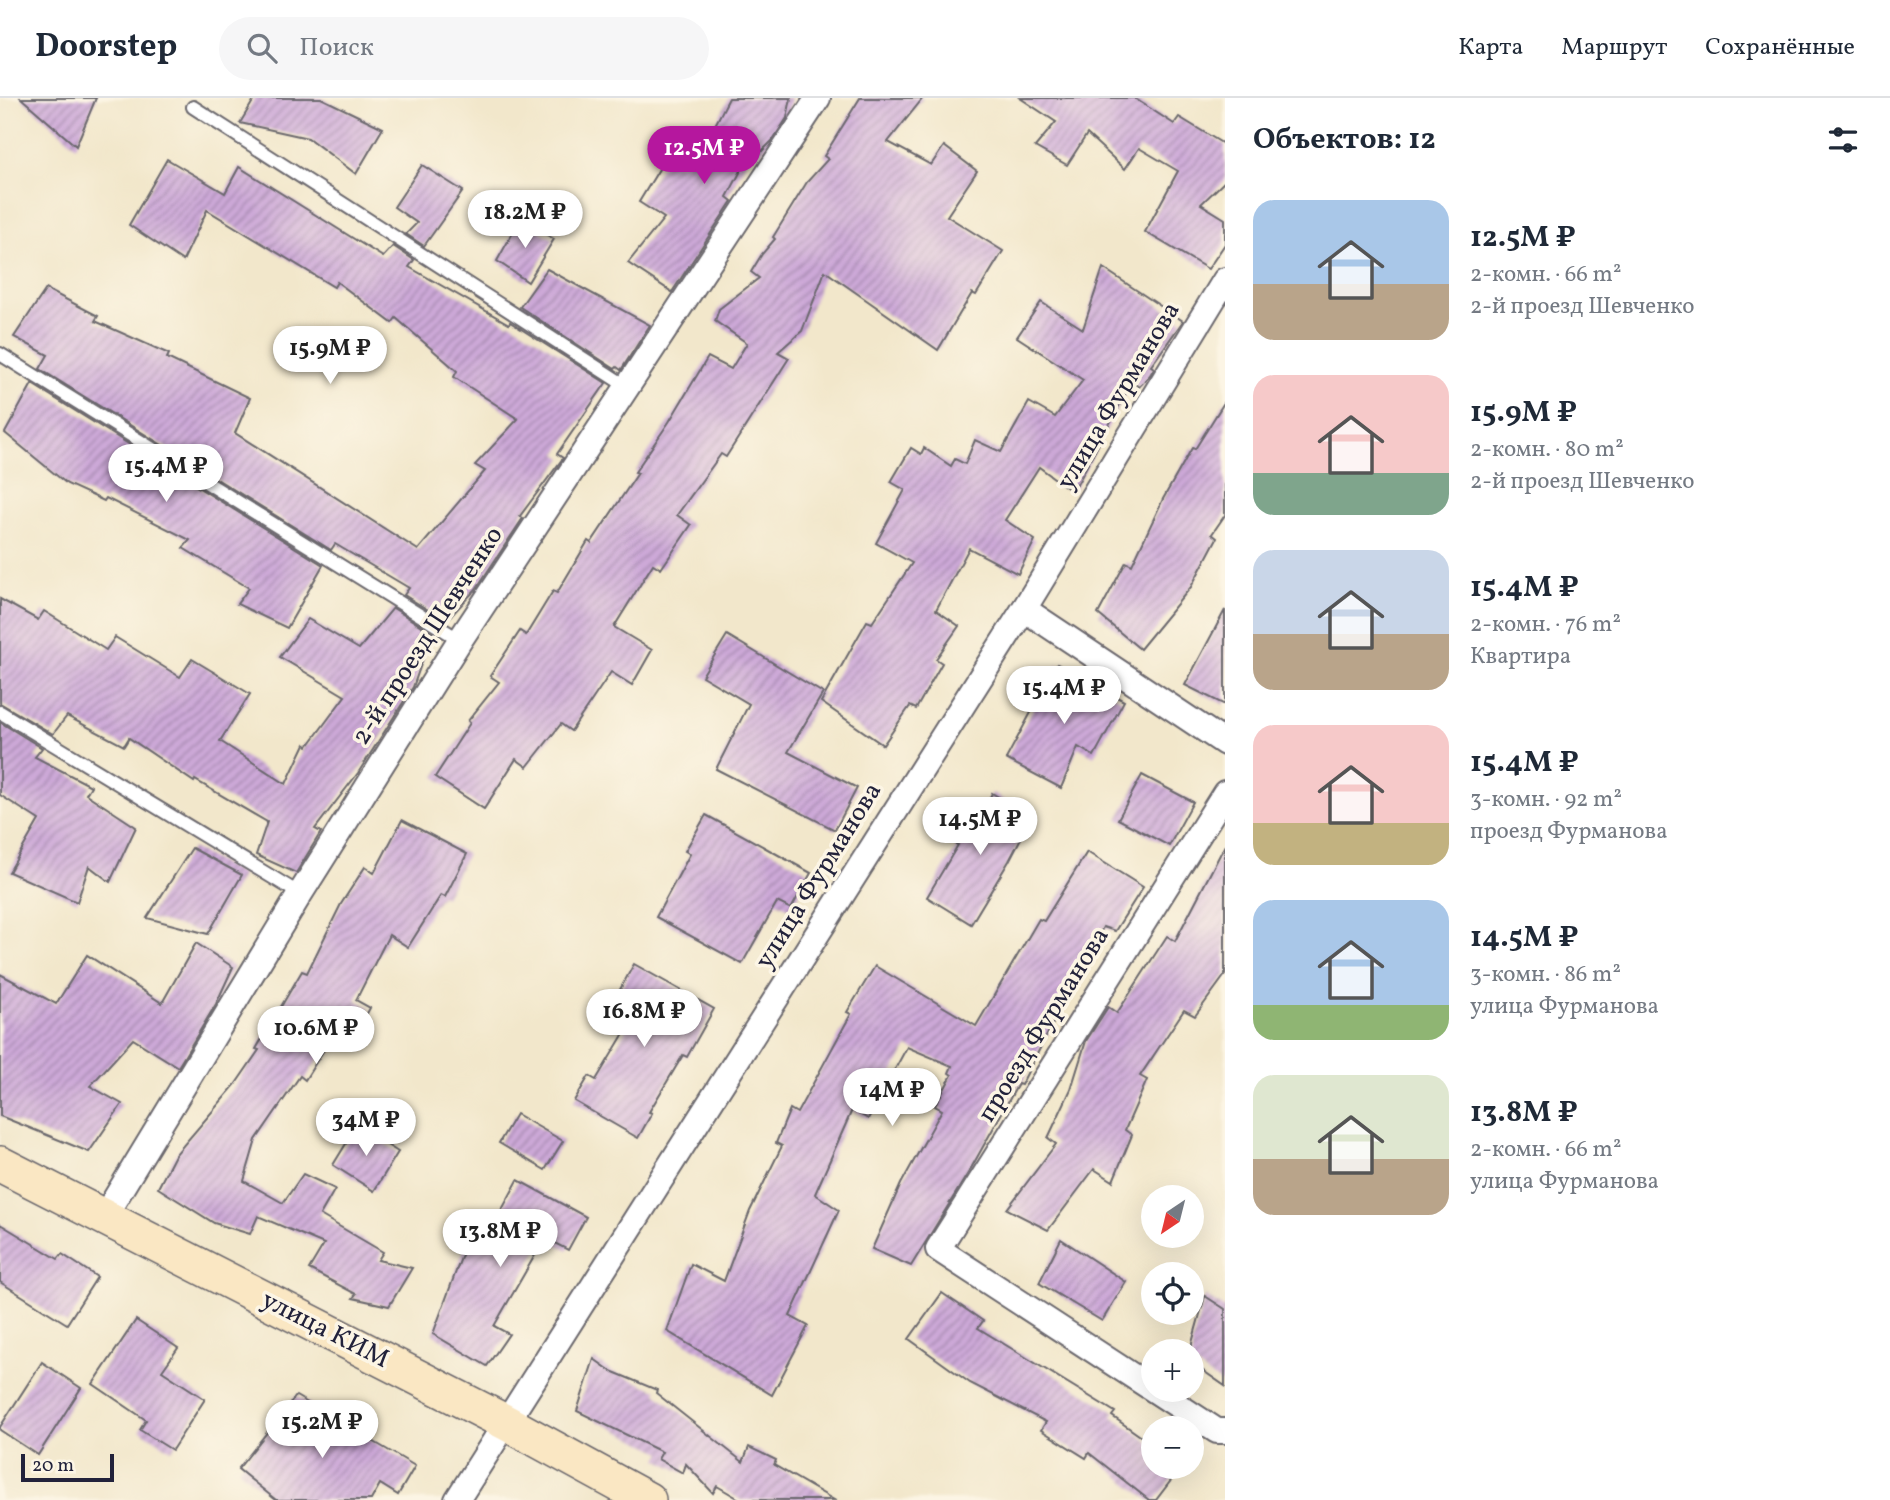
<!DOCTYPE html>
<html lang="ru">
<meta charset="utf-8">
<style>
:root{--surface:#fff;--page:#f6f6f7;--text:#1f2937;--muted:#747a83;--line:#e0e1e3;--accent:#b5179e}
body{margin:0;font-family:Vollkorn,serif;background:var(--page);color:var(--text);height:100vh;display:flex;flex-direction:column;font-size:26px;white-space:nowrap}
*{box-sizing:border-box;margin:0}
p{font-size:23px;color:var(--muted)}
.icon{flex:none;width:38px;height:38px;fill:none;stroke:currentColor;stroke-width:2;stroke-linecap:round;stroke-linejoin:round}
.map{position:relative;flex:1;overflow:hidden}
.details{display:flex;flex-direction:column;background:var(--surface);width:665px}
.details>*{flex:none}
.needle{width:46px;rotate:215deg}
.buttons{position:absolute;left:1141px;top:1087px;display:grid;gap:14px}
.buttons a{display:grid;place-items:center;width:63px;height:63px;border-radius:50%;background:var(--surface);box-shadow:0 7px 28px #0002;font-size:35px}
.scale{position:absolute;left:21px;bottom:18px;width:93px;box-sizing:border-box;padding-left:7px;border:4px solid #22223b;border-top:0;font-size:19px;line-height:24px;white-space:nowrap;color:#22223b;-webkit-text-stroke:5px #fcf5e5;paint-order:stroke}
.price{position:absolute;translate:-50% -60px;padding:0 16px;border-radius:24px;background:#fff;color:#222;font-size:23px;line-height:46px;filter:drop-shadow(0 2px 4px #0008)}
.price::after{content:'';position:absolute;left:50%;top:42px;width:21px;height:16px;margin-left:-10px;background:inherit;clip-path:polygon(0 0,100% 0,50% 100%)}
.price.active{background:var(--accent);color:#fff}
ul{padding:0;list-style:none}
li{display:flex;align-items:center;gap:21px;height:175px;padding:0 28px}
li span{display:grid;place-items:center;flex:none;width:196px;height:140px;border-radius:21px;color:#555}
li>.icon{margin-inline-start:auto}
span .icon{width:84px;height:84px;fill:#fffc;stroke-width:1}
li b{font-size:30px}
h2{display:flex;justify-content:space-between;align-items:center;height:84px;padding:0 28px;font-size:30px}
header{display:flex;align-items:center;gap:42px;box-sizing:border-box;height:98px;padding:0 35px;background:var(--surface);border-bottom:2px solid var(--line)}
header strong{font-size:33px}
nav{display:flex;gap:38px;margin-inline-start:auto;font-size:24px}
.search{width:490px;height:63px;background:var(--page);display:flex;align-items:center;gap:18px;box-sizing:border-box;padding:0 24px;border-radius:38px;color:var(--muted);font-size:26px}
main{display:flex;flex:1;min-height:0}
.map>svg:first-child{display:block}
.building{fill:url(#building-hatch)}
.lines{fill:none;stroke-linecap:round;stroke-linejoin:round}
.lane-casing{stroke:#6b676d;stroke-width:16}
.street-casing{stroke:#6b676d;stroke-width:28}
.secondary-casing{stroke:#6b676d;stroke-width:38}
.lane{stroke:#fff;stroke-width:12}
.street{stroke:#fff;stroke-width:24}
.secondary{stroke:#fae7c3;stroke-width:35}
.labels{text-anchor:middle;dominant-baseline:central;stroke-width:7;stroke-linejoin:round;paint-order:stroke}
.street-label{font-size:26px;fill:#22223b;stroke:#fcf5e5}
</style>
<header>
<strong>Doorstep</strong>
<div class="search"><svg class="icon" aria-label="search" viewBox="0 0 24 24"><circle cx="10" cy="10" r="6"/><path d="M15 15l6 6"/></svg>Поиск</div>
<nav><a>Карта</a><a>Маршрут</a><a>Сохранённые</a></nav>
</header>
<main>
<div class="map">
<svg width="1225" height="1402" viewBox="0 0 1225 1402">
<defs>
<pattern id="building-hatch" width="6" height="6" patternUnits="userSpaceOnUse" patternTransform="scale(1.75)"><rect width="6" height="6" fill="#cda9d8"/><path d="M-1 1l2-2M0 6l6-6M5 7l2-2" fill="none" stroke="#a689b0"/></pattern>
</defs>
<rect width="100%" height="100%" fill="#fcf5e5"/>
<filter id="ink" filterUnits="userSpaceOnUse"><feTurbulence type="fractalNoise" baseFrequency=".0143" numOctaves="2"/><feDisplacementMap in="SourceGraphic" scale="14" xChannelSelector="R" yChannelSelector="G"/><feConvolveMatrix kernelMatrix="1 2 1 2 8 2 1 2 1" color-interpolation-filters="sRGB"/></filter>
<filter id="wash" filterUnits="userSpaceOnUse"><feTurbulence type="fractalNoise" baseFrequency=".00686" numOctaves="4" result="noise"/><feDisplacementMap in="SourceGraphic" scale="28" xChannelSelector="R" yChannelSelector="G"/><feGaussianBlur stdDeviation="1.57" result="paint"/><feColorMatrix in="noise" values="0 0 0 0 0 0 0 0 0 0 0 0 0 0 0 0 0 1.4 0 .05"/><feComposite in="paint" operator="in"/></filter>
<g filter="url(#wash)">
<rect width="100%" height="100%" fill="#f2e7cb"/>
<g id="blocks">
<g class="building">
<polygon points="21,0 96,0 76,48"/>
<polygon points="255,0 321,0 383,30 356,76 308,40 240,25"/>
<polygon points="729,0 791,0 787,20 772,43 757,58 751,54 727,99 732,103 672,194 628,165 664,120 639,104 667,58 679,67 712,33"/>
<polygon points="860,0 923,0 888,44 931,67 944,48 977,73 947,118 1003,153 976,197 972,195 938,252 825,173 802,233 778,254 789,260 726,359 721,356 677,417 691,427 661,471 653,466 614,529 652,552 632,587 611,574 571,633 561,626 527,669 516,661 484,711 435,679 470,625 468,623 499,584 490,578 520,533 526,537 553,493 557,495 588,443 591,445 638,375 635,374 669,324 708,259 731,271 747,245 715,223 719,211 759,180 751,174 762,156 775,141 773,139 807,84 828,61 824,58"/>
<polygon points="1020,0 1134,0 1174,26 1179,19 1225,47 1225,83 1201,106 1225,121 1225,146 1208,171 1145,134 1178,73 1139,50 1125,71 1087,36 1067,67 1035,49 1056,24"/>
<polygon points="167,61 225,95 239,69 383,159 393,148 414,162 409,169 509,226 510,224 606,285 557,356 563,360 520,418 523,420 476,491 450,519 440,513 438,518 404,497 409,490 335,446 331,452 40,271 48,257 14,239 46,191 98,218 95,223 169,256 167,260 250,300 235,335 418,452 485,373 475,367 518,321 454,279 457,273 396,220 392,225 337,184 334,189 207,112 183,163 129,127"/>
<polygon points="422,67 463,93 424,148 406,136 417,125 394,109"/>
<polygon points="520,122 554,141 528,184 497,163"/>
<polygon points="1103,170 1183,223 1151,268 1154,270 1150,277 1139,289 1132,284 1073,394 1039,369 1005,422 1035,442 1018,476 969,450 936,512 959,528 936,561 942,565 916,611 910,608 883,647 821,604 867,523 872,525 912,465 876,445 905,392 891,384 911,350 921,356 924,350 951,368 955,361 965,366 975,342 1001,354 1029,304 1055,319 1083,282 1017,239 1041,204 1083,231"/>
<polygon points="547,171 650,227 621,272 617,269 615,271 520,209"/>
<polygon points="32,286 323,467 287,530 237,506 249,490 183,450 190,442 106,400 104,403 67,386 5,335"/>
<polygon points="1225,303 1225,417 1212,436 1217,440 1191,489 1140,551 1098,516 1126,464 1132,467 1163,401 1192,350 1195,351"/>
<polygon points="0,501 38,522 44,513 106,552 115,539 180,579 192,561 250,596 220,643 286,686 305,646 308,648 345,598 280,559 308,521 359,551 393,510 432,535 413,589 358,675 315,731 321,734 296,775 256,757 267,724 195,682 194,684 129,640 124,648 67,618 53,636 0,605"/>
<polygon points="1225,512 1225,607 1185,587"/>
<polygon points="727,537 823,595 788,654 857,690 835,732 716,671 749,606 702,578"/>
<polygon points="1057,566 1124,603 1094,658 1078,649 1061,690 1006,661"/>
<polygon points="0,624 42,650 35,659 91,688 86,696 136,729 110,784 89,768 77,804 9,774 39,722 0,697"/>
<polygon points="1142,677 1193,704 1169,748 1118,721"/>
<polygon points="992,695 1032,719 1009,763 971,826 927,799 958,747 954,745 975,704 985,710"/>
<polygon points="706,717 811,775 791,811 777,804 742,866 656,819 690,756 685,753"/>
<polygon points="402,722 467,756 445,799 441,797 408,849 389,837 356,902 370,910 349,948 332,939 305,982 300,978 256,1042 244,1083 283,1105 303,1076 335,1091 320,1117 383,1154 378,1162 412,1170 389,1208 353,1200 356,1196 309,1171 324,1146 258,1118 250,1136 214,1125 158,1090 175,1057 235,987 259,952 256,951 302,873 307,875 341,806 365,769 374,775"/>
<polygon points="1225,747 1225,877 1195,918 1184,912 1140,978 1147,982 1125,1032 1132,1037 1113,1083 1094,1071 1048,1132 1007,1111 1056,1046 1048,1040 1071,991 1086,943 1108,909 1117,915 1167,838 1175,843"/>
<polygon points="192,750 242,777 208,836 147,820"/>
<polygon points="1087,754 1143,789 1115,833 1103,829 1021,987 1018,986 970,1072 911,1168 872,1151 901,1086 942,1012 935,1008 952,977 949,975 952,968 907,949 868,1021 852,1012 815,1096 839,1112 790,1218 808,1228 772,1297 667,1233 691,1166 724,1183 750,1113 782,1048 776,1045 790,1011 797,1015 851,916 847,914 875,868 976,928 1039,821 1044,823"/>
<polygon points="196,845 233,869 216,906 178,969 133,941 90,988 122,1006 89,1054 0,1018 0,876 56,906 87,857 162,905"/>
<polygon points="634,866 714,911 687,959 683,957 649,1014 652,1015 638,1040 574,1003 589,978 596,982 629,927 607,915"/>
<polygon points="516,1016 563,1043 545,1072 499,1045"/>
<polygon points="357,1028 398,1054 374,1093 333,1067"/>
<polygon points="518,1082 586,1119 568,1152 545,1140 494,1228 509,1236 487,1268 433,1236 466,1146 478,1125 491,1132"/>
<polygon points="0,1126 58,1161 62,1156 97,1179 67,1226 0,1184"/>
<polygon points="1061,1141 1126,1184 1102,1223 1039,1185"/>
<polygon points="942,1195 983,1223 978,1230 1115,1314 1112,1318 1153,1347 1153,1368 1182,1368 1156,1402 1149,1402 1089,1355 1086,1360 1041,1332 1046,1324 970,1285 909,1241"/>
<polygon points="1205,1198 1225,1211 1225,1288 1192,1265 1192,1245"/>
<polygon points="136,1222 178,1250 162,1273 205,1301 172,1352 140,1332 146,1322 93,1286"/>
<polygon points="594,1261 611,1273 657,1292 656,1295 743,1364 749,1349 776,1362 774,1367 834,1402 741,1402 717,1388 713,1395 686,1366 683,1375 658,1361 662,1354 577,1313"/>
<polygon points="42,1264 81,1290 38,1357 0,1332 0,1329"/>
<polygon points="296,1298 415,1368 398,1397 380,1386 371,1402 276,1402 238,1371"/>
</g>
</g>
</g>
<g filter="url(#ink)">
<use href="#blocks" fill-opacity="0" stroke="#6b676d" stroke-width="2"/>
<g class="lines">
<defs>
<g id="lane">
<polyline points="193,9 626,288"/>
<polyline points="0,256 460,542"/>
<polyline points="0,614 300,796"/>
</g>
<g id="street">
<polyline points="1024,511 1225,645"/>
<polyline points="1225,695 938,1151 1217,1333 1225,1333"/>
<polyline points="104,1119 300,796 460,542 818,0"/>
<polyline points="457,1402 1024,511 1225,182"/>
</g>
<polyline id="secondary" points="0,1066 507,1325 648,1402"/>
</defs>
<use href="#lane" class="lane-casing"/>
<use href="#street" class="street-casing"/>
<use href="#secondary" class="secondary-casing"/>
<use href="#lane" class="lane"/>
<use href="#street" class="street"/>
<use href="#secondary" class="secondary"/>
</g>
</g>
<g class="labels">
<g class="street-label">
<text transform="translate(1119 298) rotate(-59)">улица Фурманова</text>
<text transform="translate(428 538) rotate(-57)">2-й проезд Шевченко</text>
<text transform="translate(819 778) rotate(-58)">улица Фурманова</text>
<text transform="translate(1044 927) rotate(-58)">проезд Фурманова</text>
<text transform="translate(325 1232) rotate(27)">улица КИМ</text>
</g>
</g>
</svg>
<div class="buttons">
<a><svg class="needle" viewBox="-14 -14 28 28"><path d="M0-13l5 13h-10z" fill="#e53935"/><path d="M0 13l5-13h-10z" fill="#747a83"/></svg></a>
<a><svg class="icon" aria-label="locate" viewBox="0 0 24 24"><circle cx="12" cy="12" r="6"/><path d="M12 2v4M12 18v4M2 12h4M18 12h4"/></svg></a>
<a>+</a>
<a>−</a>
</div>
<div class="scale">20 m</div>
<b class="price active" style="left:704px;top:88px">12.5M ₽</b>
<b class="price" style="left:525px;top:152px">18.2M ₽</b>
<b class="price" style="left:330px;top:288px">15.9M ₽</b>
<b class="price" style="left:166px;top:406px">15.4M ₽</b>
<b class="price" style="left:1064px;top:628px">15.4M ₽</b>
<b class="price" style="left:980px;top:759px">14.5M ₽</b>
<b class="price" style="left:644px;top:951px">16.8M ₽</b>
<b class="price" style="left:316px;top:968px">10.6M ₽</b>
<b class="price" style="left:892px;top:1030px">14M ₽</b>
<b class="price" style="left:366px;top:1060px">34M ₽</b>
<b class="price" style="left:500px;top:1171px">13.8M ₽</b>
<b class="price" style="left:322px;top:1362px">15.2M ₽</b>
</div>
<section class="details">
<h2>Объектов: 12<svg class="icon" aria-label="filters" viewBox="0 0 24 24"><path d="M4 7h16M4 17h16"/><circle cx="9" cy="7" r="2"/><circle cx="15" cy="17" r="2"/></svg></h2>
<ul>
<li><span style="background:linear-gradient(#a9c7e8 60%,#b9a48a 0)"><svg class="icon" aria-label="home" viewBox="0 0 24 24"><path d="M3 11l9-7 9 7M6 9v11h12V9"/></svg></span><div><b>12.5M ₽</b><p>2-комн. · 66 m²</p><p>2-й проезд Шевченко</p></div></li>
<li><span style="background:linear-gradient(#f6c9c9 70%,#7fa58c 0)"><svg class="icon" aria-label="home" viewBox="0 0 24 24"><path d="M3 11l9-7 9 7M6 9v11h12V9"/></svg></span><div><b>15.9M ₽</b><p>2-комн. · 80 m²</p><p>2-й проезд Шевченко</p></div></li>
<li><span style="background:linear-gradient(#c9d6e8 60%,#b9a48a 0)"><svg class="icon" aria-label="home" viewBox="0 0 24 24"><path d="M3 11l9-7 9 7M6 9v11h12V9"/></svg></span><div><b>15.4M ₽</b><p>2-комн. · 76 m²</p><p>Квартира</p></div></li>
<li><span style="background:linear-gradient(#f6c9c9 70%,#c2b280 0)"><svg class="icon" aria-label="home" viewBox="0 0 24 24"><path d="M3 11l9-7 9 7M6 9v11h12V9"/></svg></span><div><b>15.4M ₽</b><p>3-комн. · 92 m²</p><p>проезд Фурманова</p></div></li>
<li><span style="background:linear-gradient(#a9c7e8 75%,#8fb573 0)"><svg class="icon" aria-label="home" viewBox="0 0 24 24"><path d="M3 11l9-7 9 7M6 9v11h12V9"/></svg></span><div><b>14.5M ₽</b><p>3-комн. · 86 m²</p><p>улица Фурманова</p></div></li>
<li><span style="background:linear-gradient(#dfe7d0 60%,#b9a48a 0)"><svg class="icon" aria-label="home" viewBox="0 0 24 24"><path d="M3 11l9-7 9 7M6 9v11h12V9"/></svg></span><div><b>13.8M ₽</b><p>2-комн. · 66 m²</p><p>улица Фурманова</p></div></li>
</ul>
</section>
</main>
